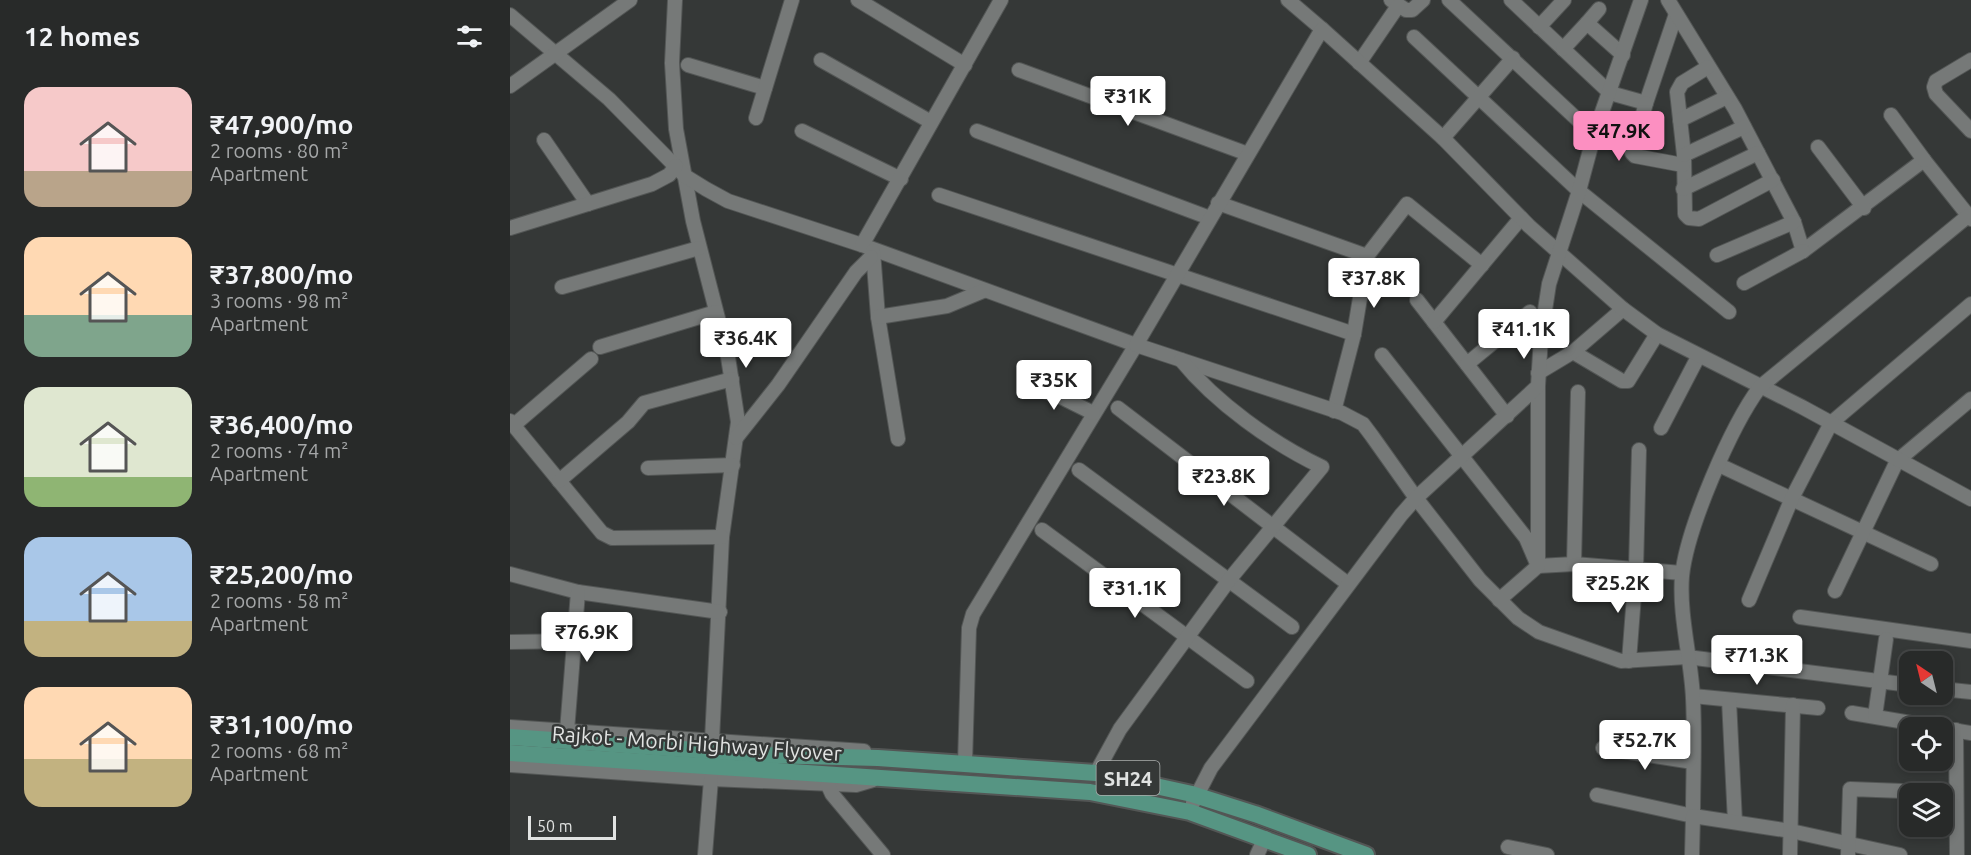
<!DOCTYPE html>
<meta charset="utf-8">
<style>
:root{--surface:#282a29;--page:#343635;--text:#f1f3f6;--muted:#a5a7a8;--line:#444646;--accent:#fc8fc1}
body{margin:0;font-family:Ubuntu,sans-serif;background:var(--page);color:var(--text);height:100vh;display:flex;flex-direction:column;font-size:22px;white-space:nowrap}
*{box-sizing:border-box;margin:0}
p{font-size:20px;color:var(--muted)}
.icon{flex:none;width:33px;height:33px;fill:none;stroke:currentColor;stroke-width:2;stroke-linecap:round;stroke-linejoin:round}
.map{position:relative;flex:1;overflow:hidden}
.drawer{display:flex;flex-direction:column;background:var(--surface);width:510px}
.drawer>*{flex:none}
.needle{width:39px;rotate:325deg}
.buttons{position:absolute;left:1389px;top:651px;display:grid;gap:12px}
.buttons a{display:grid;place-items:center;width:54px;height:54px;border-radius:12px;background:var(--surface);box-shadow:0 3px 9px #0003,0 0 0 2px var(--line);font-size:30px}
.scale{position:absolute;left:18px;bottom:15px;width:88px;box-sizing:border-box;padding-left:6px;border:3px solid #e1e3e2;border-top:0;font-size:16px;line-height:21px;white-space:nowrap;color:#e1e3e2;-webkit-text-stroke:4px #353837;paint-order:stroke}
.price{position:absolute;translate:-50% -51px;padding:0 14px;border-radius:6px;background:#fff;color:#222;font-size:20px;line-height:39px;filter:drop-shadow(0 2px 3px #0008)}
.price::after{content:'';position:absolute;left:50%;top:36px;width:18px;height:14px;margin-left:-9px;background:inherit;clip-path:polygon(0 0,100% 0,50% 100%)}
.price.on{background:var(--accent);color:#111}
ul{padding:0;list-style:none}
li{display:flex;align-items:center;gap:18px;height:150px;padding:0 24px}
li span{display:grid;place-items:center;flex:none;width:168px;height:120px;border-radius:18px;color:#555}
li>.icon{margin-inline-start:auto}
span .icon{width:72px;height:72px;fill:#fffc;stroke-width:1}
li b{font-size:26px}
h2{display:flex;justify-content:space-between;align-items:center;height:72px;padding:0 24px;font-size:26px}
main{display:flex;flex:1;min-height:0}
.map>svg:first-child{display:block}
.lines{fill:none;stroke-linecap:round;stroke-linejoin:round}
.minor-casing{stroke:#535655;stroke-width:16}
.major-casing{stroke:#535655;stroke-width:20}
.minor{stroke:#767978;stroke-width:14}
.major{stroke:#569583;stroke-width:16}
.labels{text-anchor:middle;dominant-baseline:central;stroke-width:5;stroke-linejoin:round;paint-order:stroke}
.shield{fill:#353837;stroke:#adb0af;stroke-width:1.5}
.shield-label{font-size:20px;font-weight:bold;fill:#e1e3e2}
.street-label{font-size:21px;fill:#e1e3e2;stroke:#353837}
</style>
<main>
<section class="drawer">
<h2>12 homes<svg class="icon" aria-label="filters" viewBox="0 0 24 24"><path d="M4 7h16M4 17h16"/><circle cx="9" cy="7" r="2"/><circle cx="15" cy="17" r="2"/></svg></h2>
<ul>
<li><span style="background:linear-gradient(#f6c9c9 70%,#b9a48a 0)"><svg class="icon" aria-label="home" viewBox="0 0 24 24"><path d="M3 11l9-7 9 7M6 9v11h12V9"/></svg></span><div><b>₹47,900/mo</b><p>2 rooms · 80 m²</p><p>Apartment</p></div></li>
<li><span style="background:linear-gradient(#ffd9b3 65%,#7fa58c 0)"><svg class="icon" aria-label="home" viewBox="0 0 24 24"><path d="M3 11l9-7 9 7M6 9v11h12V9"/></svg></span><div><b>₹37,800/mo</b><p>3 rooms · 98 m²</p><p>Apartment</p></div></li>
<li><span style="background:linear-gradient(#dfe7d0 75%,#8fb573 0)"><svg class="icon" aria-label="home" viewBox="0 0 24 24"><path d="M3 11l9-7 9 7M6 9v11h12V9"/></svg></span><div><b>₹36,400/mo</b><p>2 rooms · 74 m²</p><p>Apartment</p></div></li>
<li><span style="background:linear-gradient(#a9c7e8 70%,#c2b280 0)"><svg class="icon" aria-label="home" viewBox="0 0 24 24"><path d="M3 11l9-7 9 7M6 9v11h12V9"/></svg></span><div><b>₹25,200/mo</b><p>2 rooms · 58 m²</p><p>Apartment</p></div></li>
<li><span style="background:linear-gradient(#ffd9b3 60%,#c2b280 0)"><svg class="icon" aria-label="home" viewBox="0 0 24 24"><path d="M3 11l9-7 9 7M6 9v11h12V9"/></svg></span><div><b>₹31,100/mo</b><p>2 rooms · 68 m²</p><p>Apartment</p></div></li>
</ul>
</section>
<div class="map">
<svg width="1461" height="855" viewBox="0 0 1461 855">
<rect width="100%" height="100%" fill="#353837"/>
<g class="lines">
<defs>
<g id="minor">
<polyline points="165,0 162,63 166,129 183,221 218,357 228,422 212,537 202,740"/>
<polyline points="348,0 455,65"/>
<polyline points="778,0 812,29"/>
<polyline points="881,0 896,10 902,10 913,0"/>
<polyline points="939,0 1084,135"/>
<polyline points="1001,0 1100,93 1136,103 1166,14"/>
<polyline points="1158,0 1225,109 1284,222 1293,251 1414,160 1461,219"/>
<polyline points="0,15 99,99 175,176 196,189 218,201 352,245 626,345 463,614 459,628 455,763"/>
<polyline points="1077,23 1089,9"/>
<polyline points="1029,27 1054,0"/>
<polyline points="904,37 1069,191 1219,312"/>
<polyline points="1053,49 1077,23 1113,55"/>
<polyline points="311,60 421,122"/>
<polyline points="1461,60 1426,81 1424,87 1426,94 1461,131"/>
<polyline points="849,63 888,6"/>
<polyline points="178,65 255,88"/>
<polyline points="1198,67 1172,83 1167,92 1174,155 1175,214 1179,218 1189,219 1263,180"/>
<polyline points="509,70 738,154"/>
<polyline points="0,86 120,0"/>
<polyline points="1136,103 1122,153 1125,156 1173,165"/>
<polyline points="1381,115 1414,160"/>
<polyline points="246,118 282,0"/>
<polyline points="1170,120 1217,97"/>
<polyline points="292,131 391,179"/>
<polyline points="467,131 700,218"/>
<polyline points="933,138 1003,58"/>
<polyline points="34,140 78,204"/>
<polyline points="1308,147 1354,208"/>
<polyline points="1174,155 1234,127"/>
<polyline points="1173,189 1248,153"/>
<polyline points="429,195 844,334"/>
<polyline points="708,203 857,256"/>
<polyline points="0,228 142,184 159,175 166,166"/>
<polyline points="352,245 491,0"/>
<polyline points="363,251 368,317 388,439"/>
<polyline points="1207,255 1284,222"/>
<polyline points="1234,283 1293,251"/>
<polyline points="52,287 189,248"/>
<polyline points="907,300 997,416"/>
<polyline points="368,317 437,306 473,291"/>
<polyline points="924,322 1011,218"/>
<polyline points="90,347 206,312"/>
<polyline points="1063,352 1112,381 1118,381 1147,334"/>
<polyline points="872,355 1016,538 1028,566 1064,564 1172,573"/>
<polyline points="957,364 1020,312"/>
<polyline points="1028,373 1063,352 1113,309"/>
<polyline points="516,385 551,397 583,413"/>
<polyline points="608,408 838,584"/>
<polyline points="824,411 844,334 857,256 897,204 972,265"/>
<polyline points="0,421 92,533 102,538 212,537"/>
<polyline points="4,425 81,359"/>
<polyline points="1151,428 1188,357"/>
<polyline points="226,438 268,385 346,272 361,257"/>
<polyline points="1209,465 1421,564"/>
<polyline points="138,468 223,465"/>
<polyline points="569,470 782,627"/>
<polyline points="49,481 118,422 134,403 222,379"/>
<polyline points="532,530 737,681"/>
<polyline points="1064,564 1068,392"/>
<polyline points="0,574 68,592 210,612"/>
<polyline points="1325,591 1387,461 1461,399"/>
<polyline points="989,600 1028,566 1028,386"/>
<polyline points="1239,600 1282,498 1321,423 1461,304"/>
<polyline points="1290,617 1461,641"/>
<polyline points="0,642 63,641"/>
<polyline points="1119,661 1126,569 1129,450"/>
<polyline points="1400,685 1177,657 1111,661 1029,632 1008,618 970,580 906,498 862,436 853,424 832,413 626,345 812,29 933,138 1019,226 1113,309 1147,334 1292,407 1461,499"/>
<polyline points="1432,689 1461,692"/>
<polyline points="1183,696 1308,708"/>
<polyline points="1219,700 1225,822"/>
<polyline points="1342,713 1461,733"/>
<polyline points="1365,716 1376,639"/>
<polyline points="0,727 354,751"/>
<polyline points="1446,730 1447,855"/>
<polyline points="57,731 68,592"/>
<polyline points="1093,748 1183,762"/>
<polyline points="0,765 201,779 346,785 363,780"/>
<path d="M586,773L610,729L719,580L812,467C762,443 706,403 671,360"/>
<polyline points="317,783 322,794 373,855"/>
<path d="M1087,795L1183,816C1183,777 1185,737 1183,698C1181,657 1169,616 1172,576C1177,528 1221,426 1250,387L1458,216"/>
<polyline points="683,803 701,768 891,515 906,498 1028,386 1031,336 1039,284 1069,191 1084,135 1131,0"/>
<polyline points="998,847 1037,855"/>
<polyline points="195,855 201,779"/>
<polyline points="747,855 755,838"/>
<polyline points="1182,855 1183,816 1281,831 1390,855"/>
<polyline points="1280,855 1283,705"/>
<polyline points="1338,855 1340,789 1446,793"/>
</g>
<g id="major">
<polyline points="0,737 257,755 368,758 586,773 682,794 745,814 856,855"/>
<polyline points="0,753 580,792 680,812 798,855"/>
</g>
</defs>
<use href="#minor" class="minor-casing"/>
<use href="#major" class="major-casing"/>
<use href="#minor" class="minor"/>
<use href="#major" class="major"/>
</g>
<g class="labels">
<rect class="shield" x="586.5" y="761" width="63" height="34" rx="4.5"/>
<g class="shield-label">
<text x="618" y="778">SH24</text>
</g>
<g class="street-label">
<text transform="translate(187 743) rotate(4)">Rajkot - Morbi Highway Flyover</text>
</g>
</g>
</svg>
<div class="buttons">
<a><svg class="needle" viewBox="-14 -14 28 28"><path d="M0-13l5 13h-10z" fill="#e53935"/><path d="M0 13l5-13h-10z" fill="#a5a7a8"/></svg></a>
<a><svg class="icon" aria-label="locate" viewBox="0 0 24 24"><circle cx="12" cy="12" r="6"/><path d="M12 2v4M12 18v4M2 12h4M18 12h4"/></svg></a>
<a><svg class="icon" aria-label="layers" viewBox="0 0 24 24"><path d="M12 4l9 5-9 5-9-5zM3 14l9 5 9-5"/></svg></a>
</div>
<div class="scale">50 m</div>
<b class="price" style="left:618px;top:127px">₹31K</b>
<b class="price on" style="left:1109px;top:162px">₹47.9K</b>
<b class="price" style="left:864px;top:309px">₹37.8K</b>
<b class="price" style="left:1014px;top:360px">₹41.1K</b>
<b class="price" style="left:236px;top:369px">₹36.4K</b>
<b class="price" style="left:544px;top:411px">₹35K</b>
<b class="price" style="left:714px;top:507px">₹23.8K</b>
<b class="price" style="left:1108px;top:614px">₹25.2K</b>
<b class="price" style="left:625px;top:619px">₹31.1K</b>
<b class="price" style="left:77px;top:663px">₹76.9K</b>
<b class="price" style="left:1247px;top:686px">₹71.3K</b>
<b class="price" style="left:1135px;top:771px">₹52.7K</b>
</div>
</main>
